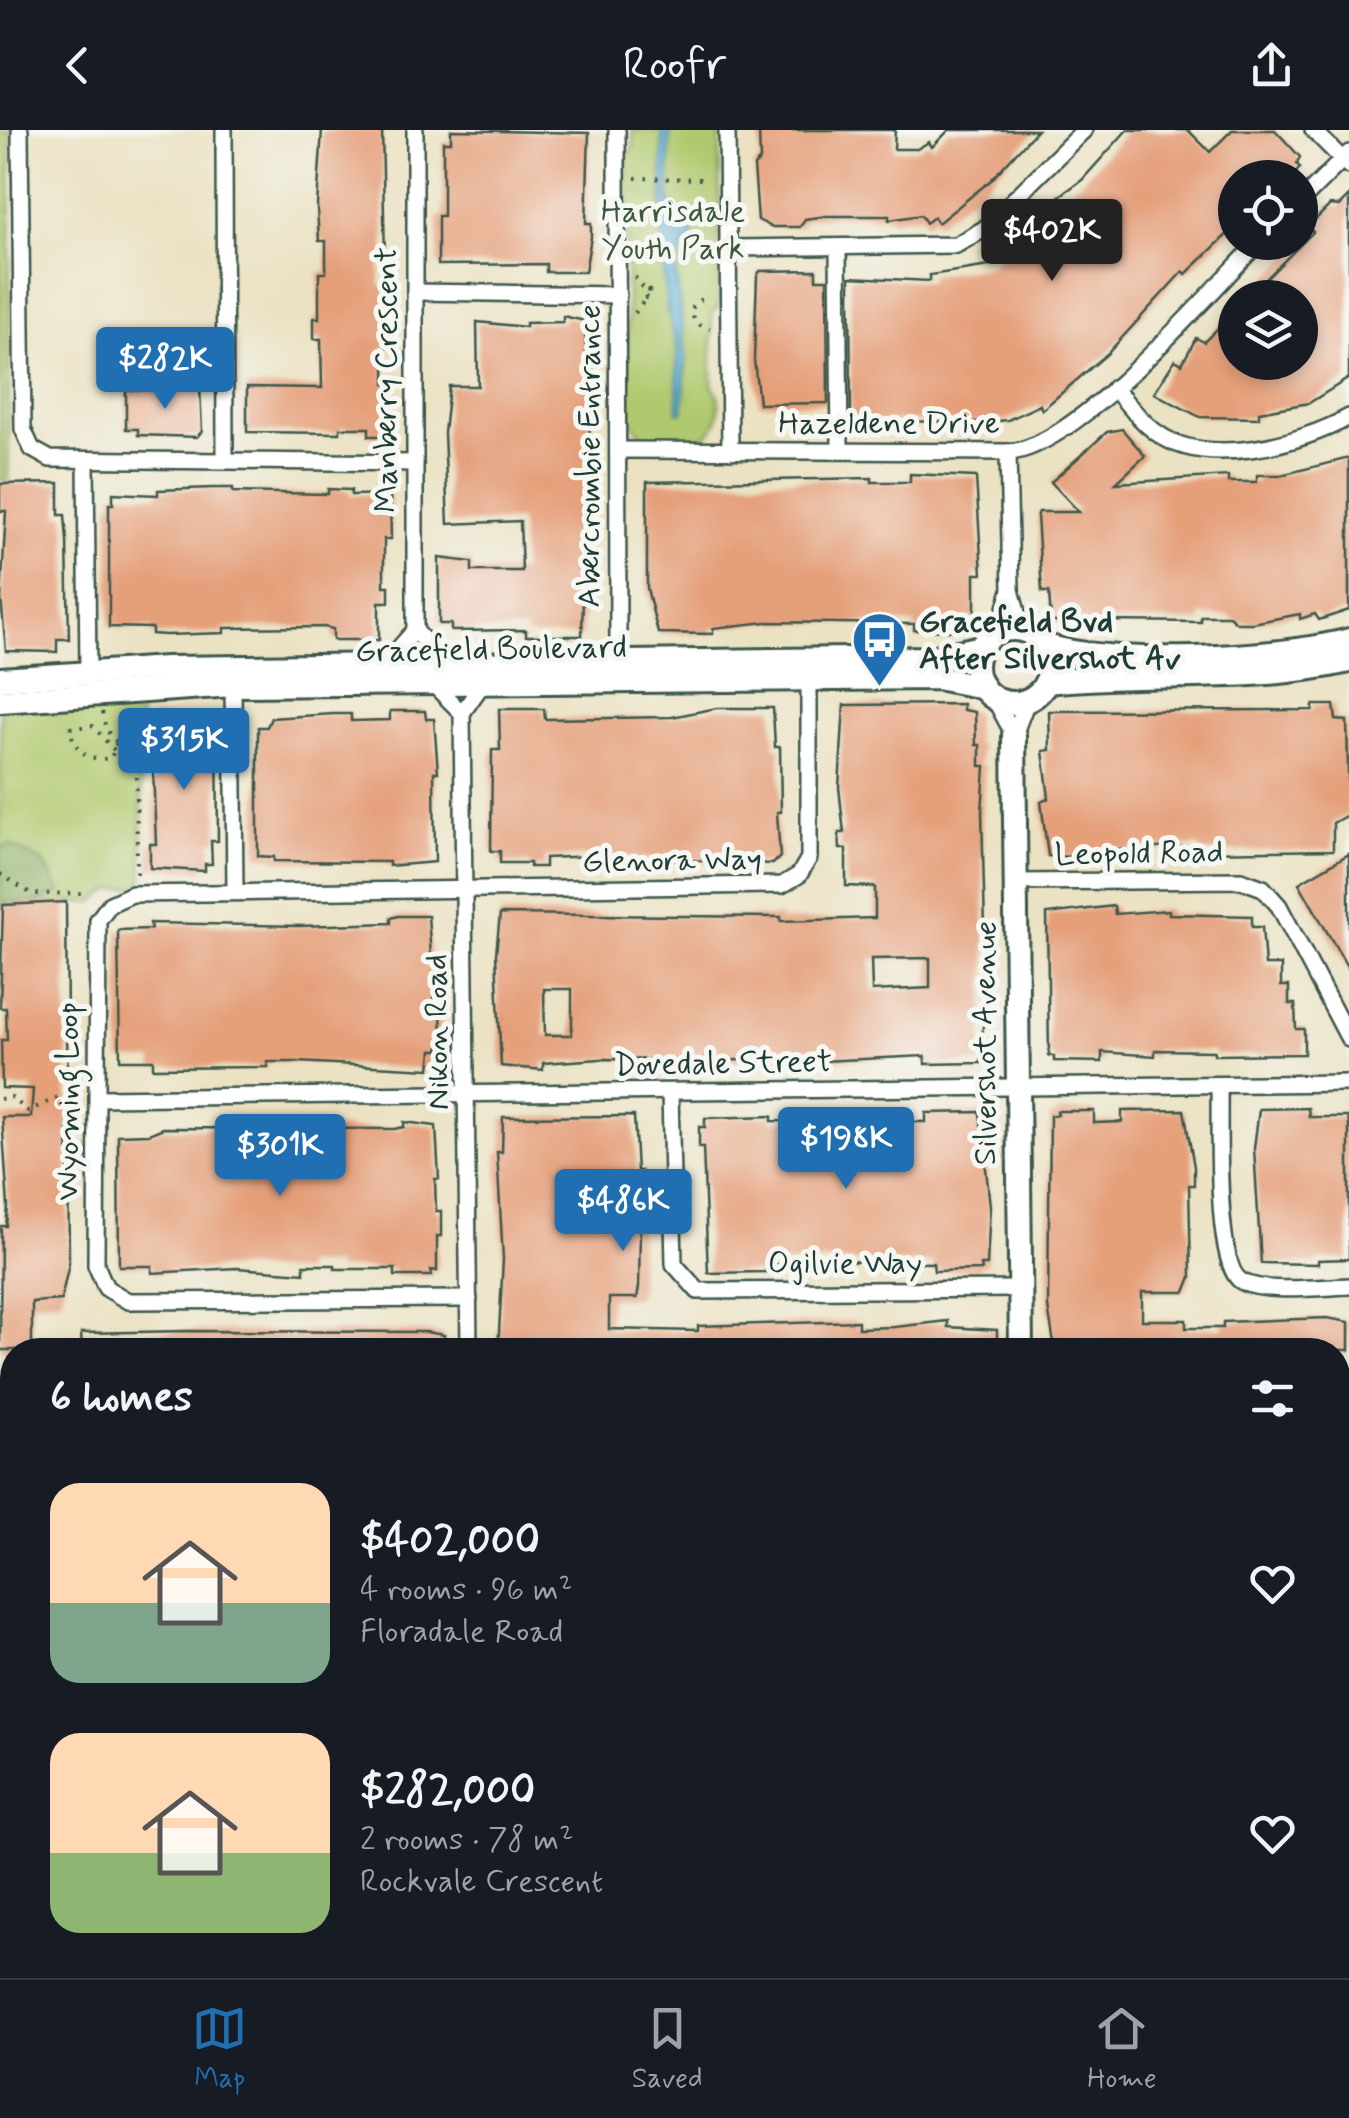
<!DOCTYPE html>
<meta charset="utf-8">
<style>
:root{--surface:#171b24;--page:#242831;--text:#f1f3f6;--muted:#9ea1a6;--line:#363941;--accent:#1f6fb2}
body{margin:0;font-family:Mynerve,sans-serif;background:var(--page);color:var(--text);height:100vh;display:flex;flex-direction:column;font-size:38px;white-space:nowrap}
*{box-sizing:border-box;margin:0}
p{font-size:32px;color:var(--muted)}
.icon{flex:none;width:55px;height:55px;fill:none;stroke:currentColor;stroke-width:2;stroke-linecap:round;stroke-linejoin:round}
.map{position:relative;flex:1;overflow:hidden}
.sheet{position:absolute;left:0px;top:1208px;width:1350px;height:642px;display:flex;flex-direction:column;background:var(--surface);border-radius:40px 40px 0 0;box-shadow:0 5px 15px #0003}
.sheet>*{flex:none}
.tools{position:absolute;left:1218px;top:30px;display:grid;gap:20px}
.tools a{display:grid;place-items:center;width:100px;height:100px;border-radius:50%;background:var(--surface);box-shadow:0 5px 15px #0003;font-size:50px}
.price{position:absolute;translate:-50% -85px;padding:0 22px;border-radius:10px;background:var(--accent);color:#fff;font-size:32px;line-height:65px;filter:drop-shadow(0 2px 5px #0008)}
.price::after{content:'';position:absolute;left:50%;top:60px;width:30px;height:22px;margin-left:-15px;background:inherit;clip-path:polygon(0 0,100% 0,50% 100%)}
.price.current{background:#222;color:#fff}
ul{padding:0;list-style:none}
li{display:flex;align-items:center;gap:30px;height:250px;padding:0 50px}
li span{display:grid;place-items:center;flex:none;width:280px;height:200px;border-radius:30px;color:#555}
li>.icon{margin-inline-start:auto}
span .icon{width:120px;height:120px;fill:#fffc;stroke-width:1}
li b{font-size:42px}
h2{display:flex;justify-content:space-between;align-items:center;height:120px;padding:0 50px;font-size:42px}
header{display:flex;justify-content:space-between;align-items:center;height:130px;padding:0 50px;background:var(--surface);font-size:45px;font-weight:600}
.tabs{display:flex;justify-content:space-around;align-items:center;height:140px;border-top:2px solid var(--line);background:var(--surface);font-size:28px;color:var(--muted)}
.tabs a{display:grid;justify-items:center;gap:5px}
.tabs .current{color:var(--accent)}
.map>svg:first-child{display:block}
.green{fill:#b1c96e;stroke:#688351;stroke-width:2.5}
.forest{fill:#8cad61;stroke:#56754a;stroke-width:2.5}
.water{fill:#5db1d9;stroke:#3e7786;stroke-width:2.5}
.building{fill:#e59f79;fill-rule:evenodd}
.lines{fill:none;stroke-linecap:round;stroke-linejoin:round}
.lane-casing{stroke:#3e5649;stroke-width:12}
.street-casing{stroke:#3e5649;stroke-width:20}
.secondary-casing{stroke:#3e5649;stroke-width:28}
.path{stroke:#3e5649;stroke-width:4;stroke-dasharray:2.5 8;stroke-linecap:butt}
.lane{stroke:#fff;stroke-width:8}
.street{stroke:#fff;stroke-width:15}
.secondary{stroke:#fff;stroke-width:22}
.labels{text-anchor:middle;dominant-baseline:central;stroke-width:10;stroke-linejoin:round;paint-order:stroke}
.park-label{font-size:32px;fill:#3c5940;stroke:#f6f6f2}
.street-label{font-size:32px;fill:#1f3d34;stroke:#f6f6f2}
.poi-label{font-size:32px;font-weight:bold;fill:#1f3d34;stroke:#f6f6f2;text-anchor:start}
</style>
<header><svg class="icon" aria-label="back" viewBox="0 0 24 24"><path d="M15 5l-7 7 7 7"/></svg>Roofr<svg class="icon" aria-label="share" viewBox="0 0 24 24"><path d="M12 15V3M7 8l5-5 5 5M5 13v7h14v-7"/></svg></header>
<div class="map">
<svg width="1349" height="1848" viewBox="0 0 1349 1848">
<rect width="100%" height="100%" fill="#f6f6f2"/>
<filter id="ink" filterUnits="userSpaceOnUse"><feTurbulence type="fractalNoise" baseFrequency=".01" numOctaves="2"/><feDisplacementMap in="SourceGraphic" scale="20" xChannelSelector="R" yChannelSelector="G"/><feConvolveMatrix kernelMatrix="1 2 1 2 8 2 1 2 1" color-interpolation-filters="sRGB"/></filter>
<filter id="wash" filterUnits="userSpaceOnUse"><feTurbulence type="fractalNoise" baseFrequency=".0048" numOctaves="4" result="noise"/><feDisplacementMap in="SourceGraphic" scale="40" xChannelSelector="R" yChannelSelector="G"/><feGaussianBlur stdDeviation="2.25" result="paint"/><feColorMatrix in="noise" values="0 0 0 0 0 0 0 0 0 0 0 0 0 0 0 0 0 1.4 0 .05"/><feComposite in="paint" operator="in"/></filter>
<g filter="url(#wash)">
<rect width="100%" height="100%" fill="#ebe2c3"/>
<g class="green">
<polygon points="0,0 11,0 8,350 0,350"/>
<path d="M633,0H720L719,176L712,183V255C719,263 719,268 719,278C718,317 676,316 647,311L628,288L626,25L633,18Z"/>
<polygon points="139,570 143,750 138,756 111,760 94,772 0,773 0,578"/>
<polygon points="404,1838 504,1838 524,1842 588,1838 592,1848 408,1848"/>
</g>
<polygon class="forest" points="10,715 44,733 61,763 34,772 0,773 0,718"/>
<polygon class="water" points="662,0 670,0 669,71 694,103 681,122 676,144 686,226 683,282 678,283 677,215 667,180 663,129"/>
<g id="blocks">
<g class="building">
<polygon points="322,0 382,0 385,128 380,128 380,156 386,156 385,254 391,254 392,301 385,301 385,306 369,306 369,298 340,298 340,303 247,302 247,257 322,258 321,209 314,209 314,188 319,188 319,143 326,143 326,111 319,111 317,76"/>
<polygon points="451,0 589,3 586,93 591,93 591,107 585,142 546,142 546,134 438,135 438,86 443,86 443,12 451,12"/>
<polygon points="759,0 895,0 894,19 917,19 929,12 932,17 949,0 1037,0 990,51 938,93 934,87 926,93 921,85 889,90 889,86 827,86 805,89 800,97 772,97 758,90 754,36 760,30"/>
<polygon points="1127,0 1188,0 1210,22 1232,0 1275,0 1300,27 1297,34 1300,38 1291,48 1235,48 1235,97 1186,144 1183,141 1108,223 1042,280 1040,275 1008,290 987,292 851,291 850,147 930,151 930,145 989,136 1052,81 1051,72 1082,50"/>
<polygon points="1349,66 1349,248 1309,273 1259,282 1259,288 1200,287 1154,263 1175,230 1182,234 1196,208 1204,212 1235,181 1235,232 1300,232 1300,168 1247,168 1313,102 1308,97 1330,75 1339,76"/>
<polygon points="816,140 816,149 827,149 828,273 759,274 754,230 757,146 760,141"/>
<polygon points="563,186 585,191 586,234 593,234 586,364 590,414 585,414 585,452 590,452 590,466 583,466 582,506 526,506 526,500 451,501 451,494 439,494 439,428 472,432 472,441 522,441 520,391 448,394 444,303 449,256 478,256 477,192 526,197 526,193 563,192"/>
<polygon points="151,256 200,258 202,301 197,307 138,305 138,299 126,299 126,260 151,260"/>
<polygon points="1122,299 1145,326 1116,353 1228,346 1228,352 1257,352 1257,345 1281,345 1349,328 1349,480 1319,490 1315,484 1300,489 1300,484 1253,493 1237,493 1229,486 1201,486 1201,492 1107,491 1107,498 1061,499 1060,492 1051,492 1049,462 1042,462 1037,386 1039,382 1079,382 1051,352 1107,302"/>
<polygon points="910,344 976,347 982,444 975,444 975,489 968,489 968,501 914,500 914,494 766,492 713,498 713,504 658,503 647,458 647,352 872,348 872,352 910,352"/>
<polygon points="59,353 59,385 65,385 67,411 69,509 57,509 57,522 6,521 1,468 6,381 0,381 0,354"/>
<polygon points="213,358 233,358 233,362 328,364 328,359 351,360 351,365 390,364 391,409 384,409 384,456 389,456 389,472 379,472 379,510 333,510 333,499 324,497 224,498 224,503 166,505 152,504 152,498 109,497 109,374 113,374 113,363 158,365 158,360"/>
<path d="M963,574V580L975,582L976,615H980V636H985L982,682L986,838L981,933L925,934V926L821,931L601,929L543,933V940L501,936L496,824L500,784L781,787V791L875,788V757L846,756V719H840L839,703H844L839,657L844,575ZM930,828V858L872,861L871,829ZM544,859H572V905H545Z"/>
<polygon points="1313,575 1334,575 1336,590 1347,591 1349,684 1333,693 1333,720 1204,722 1198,716 1113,720 1113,728 1048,726 1041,672 1049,668 1043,621 1050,620 1049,581 1313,580"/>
<polygon points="717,578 773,578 775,617 780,617 781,682 777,682 780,727 773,734 596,726 545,728 545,737 530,737 530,733 500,733 500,721 491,721 492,620 500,620 499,579 544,579 545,589 672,587"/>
<polygon points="390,581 425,581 426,589 434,589 438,642 434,642 435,732 389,736 389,732 274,731 274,727 258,726 258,597 267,597 271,588 333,584 351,584 351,591 390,590"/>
<polygon points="151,587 202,587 203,595 217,595 218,711 211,711 212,734 205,734 205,741 150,738 150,714 156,714"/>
<polygon points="1349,724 1349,840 1299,753"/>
<polygon points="66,772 69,1133 61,1170 32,1172 32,1220 0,1220 1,1096 6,1096 8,1077 2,987 31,987 33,959 2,958 1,910 7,910 6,878 0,878 3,775"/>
<polygon points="1114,776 1115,784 1169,780 1169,784 1252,786 1252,797 1262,797 1265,835 1281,835 1281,856 1289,856 1289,874 1295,874 1296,899 1304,899 1304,924 1214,925 1214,921 1155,920 1155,926 1102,922 1102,932 1054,931 1054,926 1049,926 1047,784"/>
<polygon points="398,786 428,786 431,826 439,830 439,845 433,845 434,876 441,887 442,901 439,920 432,920 430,939 297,932 267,932 268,937 153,938 153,930 120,930 118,800 151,799 150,793 299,796 391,793 391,788"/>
<polygon points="1308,978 1309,987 1347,987 1349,992 1349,1129 1318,1130 1318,1134 1261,1133 1254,1018 1259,979"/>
<polygon points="1184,980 1194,1037 1194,1055 1189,1055 1191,1147 1185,1162 1142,1162 1142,1190 1186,1190 1186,1198 1223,1198 1223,1192 1327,1188 1349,1192 1349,1220 1055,1220 1048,1177 1050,985 1058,985 1057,981 1094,981 1094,993 1122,992 1122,981"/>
<polygon points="980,982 990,1076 987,1135 981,1135 982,1140 934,1141 933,1133 827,1131 766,1135 766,1142 708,1143 703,1017 699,1017 699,997 705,997 705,988 772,986 772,991 926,992 926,983"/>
<polygon points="634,986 637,1041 641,1041 639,1157 637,1168 609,1168 609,1199 698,1201 698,1196 858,1191 858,1198 895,1197 948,1191 948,1197 997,1200 997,1220 498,1220 503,1129 497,1022 502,1022 503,987"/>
<polygon points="404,992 436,996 439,1049 435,1049 436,1081 441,1081 441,1106 437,1106 437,1141 431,1140 432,1146 395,1146 395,1139 335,1139 335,1135 304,1135 304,1143 236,1138 152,1143 152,1136 119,1136 118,1005 149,1004 163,998 394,999 404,997"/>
<polygon points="187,1201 426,1202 444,1205 444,1220 82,1220 81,1203"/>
</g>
</g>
</g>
<g filter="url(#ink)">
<use href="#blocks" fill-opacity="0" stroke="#3e5649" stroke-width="2.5"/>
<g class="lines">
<defs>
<polyline id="lane" points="0,1366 12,1367"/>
<g id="street">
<polyline points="20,0 23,299 32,319 50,329 415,333"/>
<polyline points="224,0 225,330"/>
<polyline points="415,0 415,500 443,534"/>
<polyline points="617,0 618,533"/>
<polyline points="727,0 730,321"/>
<polyline points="1313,0 1349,36"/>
<polyline points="1300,72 1349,23"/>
<polyline points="728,118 956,115 984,99 1084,0"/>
<polyline points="838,118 840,321"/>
<polyline points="415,162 618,165"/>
<path d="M1114,258C1127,273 1140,291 1157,303C1206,339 1301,314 1349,287"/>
<path d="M618,320L1008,322C1076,319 1208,164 1259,112"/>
<polyline points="1008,322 1011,460 1022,501"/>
<polyline points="86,330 88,544"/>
<polyline points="999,503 1011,460"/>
<polyline points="386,533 415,500"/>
<polyline points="233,555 235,762"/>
<polyline points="434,555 462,583 483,553"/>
<polyline points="994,568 1014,605"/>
<polyline points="462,583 469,1220"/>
<polyline points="1014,605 1027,571"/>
<polyline points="1018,752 1241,750 1263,758 1279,776 1349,909"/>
<path d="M1219,955C1220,992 1214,1134 1241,1151C1263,1164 1323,1157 1349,1156"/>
<polyline points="670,962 674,1134 698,1161 1021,1159"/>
<polyline points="98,968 1349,953"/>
<polyline points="469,1169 128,1171 106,1158 96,1135 98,790 110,774 132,764 782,755 799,745 809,728 809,549"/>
<polyline points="1338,1383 1349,1382"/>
<polyline points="1338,1609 1349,1609"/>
<polyline points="0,1669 12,1669"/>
<polyline points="396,1838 401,1848"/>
<polyline points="597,1838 600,1848"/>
<polyline points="1283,1838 1283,1848"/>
</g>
<g id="secondary">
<circle cx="1013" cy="536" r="37"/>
<path d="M1043,515C1110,537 1279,529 1349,510"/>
<polyline points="0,549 166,538 931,528 982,517"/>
<path d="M1046,552C1147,541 1250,554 1349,531"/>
<polyline points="0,571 233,555 937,548 983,557"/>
<polyline points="1014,605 1021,1220"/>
<polyline points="1071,1838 1071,1848"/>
</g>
</defs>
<use href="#lane" class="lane-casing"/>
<use href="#street" class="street-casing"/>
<use href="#secondary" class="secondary-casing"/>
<g class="path">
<polyline points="635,48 704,49"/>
<polyline points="635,147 645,160"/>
<polygon points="649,160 650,166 646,168 644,162"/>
<polyline points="701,169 693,177 692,186 700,195 710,198"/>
<polyline points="635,183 646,168"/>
<polyline points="102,582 106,600 117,612 145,613"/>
<polyline points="136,584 137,746"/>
<path d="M114,620L93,596L70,598C74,620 87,632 111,628C113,623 115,617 117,612"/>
<polyline points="0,744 32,764 83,763"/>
<polyline points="0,969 11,967 28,981 61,966 79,990"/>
<polyline points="0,1589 12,1589"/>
</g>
<use href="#lane" class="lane"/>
<use href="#street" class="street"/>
<use href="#secondary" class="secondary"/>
</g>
</g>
<defs>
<symbol id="bus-pin" viewBox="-11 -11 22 30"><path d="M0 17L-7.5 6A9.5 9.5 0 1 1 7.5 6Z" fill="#1f6fb2" stroke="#f6f6f2"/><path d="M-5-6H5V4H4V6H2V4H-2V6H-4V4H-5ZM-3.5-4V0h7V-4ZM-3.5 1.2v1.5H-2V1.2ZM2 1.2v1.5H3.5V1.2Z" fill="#fff"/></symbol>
</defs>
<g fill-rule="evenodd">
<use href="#bus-pin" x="848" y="478" width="63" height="86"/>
</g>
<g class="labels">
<g class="park-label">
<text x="673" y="82">Harrisdale<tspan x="673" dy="37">Youth Park</tspan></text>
</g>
<g class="street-label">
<text transform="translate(387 250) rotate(-90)">Manberry Crescent</text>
<text x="889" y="294">Hazeldene Drive</text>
<text transform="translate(590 326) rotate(-90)">Abercrombie Entrance</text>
<text transform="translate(491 520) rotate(-1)">Gracefield Boulevard</text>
<text transform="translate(1139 724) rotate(-1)">Leopold Road</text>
<text transform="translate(672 731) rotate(-1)">Glenora Way</text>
<text transform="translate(438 902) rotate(-91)">Nikon Road</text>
<text transform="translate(986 913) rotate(-90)">Silvershot Avenue</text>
<text transform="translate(723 934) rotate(-1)">Dovedale Street</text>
<text transform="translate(69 971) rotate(-90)">Wyoming Loop</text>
<text x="845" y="1134">Ogilvie Way</text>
</g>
<g class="poi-label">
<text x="919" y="492">Gracefield Bvd<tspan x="919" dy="37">After Silvershot Av</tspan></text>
</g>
</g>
</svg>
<div class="tools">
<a><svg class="icon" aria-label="locate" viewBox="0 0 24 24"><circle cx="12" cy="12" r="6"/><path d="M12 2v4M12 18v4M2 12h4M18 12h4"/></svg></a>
<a><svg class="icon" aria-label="layers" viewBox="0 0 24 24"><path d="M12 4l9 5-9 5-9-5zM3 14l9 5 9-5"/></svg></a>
</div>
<b class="price current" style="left:1052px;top:154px">$402K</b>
<b class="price" style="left:165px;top:282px">$282K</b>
<b class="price" style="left:184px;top:663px">$315K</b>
<b class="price" style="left:846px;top:1062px">$198K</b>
<b class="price" style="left:280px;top:1069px">$301K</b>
<b class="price" style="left:623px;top:1124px">$486K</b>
<section class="sheet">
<h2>6 homes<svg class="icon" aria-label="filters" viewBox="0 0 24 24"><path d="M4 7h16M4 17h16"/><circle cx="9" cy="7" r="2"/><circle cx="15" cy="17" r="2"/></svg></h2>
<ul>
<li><span style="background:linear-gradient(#ffd9b3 60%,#7fa58c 0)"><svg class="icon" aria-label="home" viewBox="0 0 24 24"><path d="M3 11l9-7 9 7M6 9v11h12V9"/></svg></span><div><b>$402,000</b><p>4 rooms · 96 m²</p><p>Floradale Road</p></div><svg class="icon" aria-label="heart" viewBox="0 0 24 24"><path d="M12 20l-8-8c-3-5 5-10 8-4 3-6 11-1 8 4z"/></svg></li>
<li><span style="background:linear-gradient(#ffd9b3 60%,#8fb573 0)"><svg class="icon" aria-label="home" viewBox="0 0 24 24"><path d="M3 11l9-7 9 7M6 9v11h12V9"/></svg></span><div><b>$282,000</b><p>2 rooms · 78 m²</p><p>Rockvale Crescent</p></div><svg class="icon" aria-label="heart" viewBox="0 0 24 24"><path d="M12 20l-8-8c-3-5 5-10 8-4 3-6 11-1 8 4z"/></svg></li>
</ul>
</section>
</div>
<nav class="tabs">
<a class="current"><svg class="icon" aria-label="map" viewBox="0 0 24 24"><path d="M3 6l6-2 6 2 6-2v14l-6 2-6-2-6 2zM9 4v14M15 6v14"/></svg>Map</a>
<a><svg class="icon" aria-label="saved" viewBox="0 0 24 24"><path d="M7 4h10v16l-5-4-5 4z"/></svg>Saved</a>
<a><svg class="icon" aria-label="home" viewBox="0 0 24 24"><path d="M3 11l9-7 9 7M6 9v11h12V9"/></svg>Home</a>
</nav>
